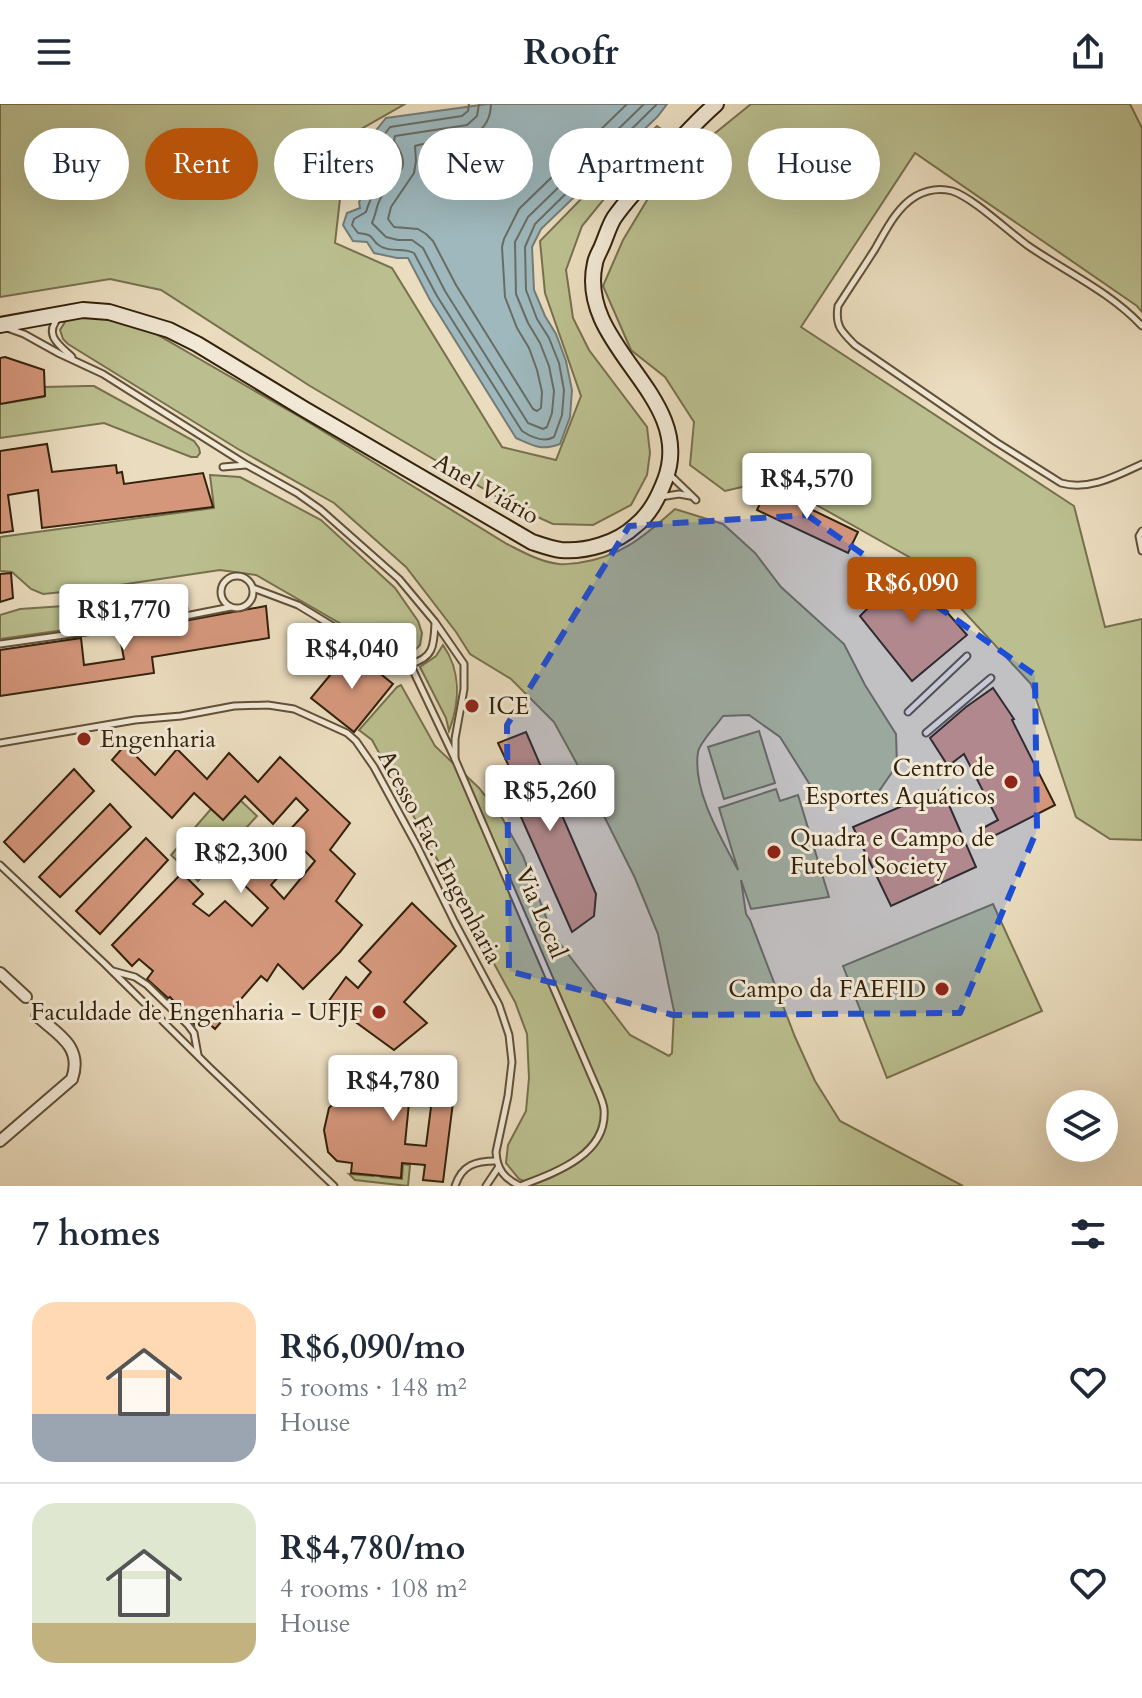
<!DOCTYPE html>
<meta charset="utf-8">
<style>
:root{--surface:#fff;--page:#f2f2f3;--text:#1f2937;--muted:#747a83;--line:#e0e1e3;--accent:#b45309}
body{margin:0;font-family:Cardo,serif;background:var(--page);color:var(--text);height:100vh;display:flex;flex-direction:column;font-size:30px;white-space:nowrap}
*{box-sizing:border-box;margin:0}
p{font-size:26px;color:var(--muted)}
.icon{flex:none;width:44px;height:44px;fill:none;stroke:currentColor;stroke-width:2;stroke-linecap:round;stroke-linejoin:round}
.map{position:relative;height:1082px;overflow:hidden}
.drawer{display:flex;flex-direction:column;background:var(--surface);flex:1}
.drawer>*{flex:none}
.banner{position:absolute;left:24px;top:24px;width:1094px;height:72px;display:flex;gap:16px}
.fabs{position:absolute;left:1046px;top:986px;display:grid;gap:16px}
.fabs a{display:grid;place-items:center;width:72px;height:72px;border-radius:50%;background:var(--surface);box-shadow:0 8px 32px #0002;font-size:40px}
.price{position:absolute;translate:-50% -68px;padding:0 18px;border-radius:8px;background:#fff;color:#222;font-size:26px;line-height:52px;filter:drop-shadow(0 2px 4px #0008)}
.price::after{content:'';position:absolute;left:50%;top:48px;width:24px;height:18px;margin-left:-12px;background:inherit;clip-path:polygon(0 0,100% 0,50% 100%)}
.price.on{background:var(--accent);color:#fff}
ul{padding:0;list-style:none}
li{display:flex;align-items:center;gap:24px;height:200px;padding:0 32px}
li+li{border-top:2px solid var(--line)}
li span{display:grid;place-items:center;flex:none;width:224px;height:160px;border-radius:24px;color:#555}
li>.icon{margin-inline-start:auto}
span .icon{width:96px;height:96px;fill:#fffc;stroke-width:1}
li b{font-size:34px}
h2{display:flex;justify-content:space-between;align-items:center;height:96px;padding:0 32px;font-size:34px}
.pill{padding:0 28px;border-radius:36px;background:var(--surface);box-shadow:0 8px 32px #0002;font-size:28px;line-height:72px}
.pill.on{background:var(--accent);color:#fff}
header{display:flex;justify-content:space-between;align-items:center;height:104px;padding:0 32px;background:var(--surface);font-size:36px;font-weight:600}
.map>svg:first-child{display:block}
.green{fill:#bbbf8f;stroke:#77704d;stroke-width:2}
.water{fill:#9eb8bd;stroke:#737c76;stroke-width:2}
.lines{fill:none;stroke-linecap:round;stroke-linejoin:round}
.shore{stroke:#686d64;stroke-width:2}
.building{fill:#d5977c;stroke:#33220b;stroke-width:2;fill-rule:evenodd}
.lane-casing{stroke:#615038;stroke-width:9}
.street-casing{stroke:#615038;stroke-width:14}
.secondary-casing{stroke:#33220b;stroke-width:18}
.lane{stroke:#f1e8d5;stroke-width:5}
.street{stroke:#f1e8d5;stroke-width:10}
.secondary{stroke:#f1e8d5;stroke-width:14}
.marked{fill:#1d4ed8;fill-opacity:0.2;stroke:#1d4ed8;stroke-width:6;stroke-dasharray:16 10;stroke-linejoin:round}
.poi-dot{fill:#8f2418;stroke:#f1e8d5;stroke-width:3}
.labels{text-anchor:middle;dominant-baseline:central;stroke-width:6;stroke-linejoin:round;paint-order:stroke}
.street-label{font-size:24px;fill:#33220b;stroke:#f1e8d5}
.poi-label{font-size:24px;fill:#33220b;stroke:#f1e8d5;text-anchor:start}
</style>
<header><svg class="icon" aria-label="menu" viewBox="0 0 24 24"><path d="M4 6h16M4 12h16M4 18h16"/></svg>Roofr<svg class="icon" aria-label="share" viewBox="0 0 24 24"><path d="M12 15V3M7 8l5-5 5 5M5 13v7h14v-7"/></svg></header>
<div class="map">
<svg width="1142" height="1082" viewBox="0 0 1142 1082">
<rect width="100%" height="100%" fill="#eadcbe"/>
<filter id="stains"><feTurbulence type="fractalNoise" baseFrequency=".0025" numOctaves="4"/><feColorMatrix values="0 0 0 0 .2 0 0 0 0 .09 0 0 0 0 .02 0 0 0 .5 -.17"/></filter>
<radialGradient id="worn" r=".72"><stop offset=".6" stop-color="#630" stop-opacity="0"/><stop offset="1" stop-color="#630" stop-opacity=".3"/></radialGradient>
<g class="green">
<polygon points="0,0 405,0 356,28 370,56 340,95 335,139 392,164 502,343 556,356 581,292 545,189 540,137 587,89 657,22 661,25 582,122 566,166 573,214 589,246 647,323 650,349 647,371 631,401 593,421 553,420 511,401 310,282 161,186 110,175 0,193"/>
<polygon points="751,0 1130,0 1142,24 1142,208 1137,202 915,49 801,223 1074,402 1105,523 1142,515 1142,736 1110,735 1076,713 1031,580 918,458 772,376 725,387 690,361 694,318 665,273 631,246 603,182 623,136 661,73"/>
<path d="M72,212H88L131,219L156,230L300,313L507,440C523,448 540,458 559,460C565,461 572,459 578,459C621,453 643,433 675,405L723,420L755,449L781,483L844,540L865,581L896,630L897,661L877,690L840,699L817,692L780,633L749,611L723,612C717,621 700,638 698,648C692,686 721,734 738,766L719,704L776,685L780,697L798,691L829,793L751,805L741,776L746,810L750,816L795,933L815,977L840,1017L963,1082H535L519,1075L506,1059L508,1041L526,1007L529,974L527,930L515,898L372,636L359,626L397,583L401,581L435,642L479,684L501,712L523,752L552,829L630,931L669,952L672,949L674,907L658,830L635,774L588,680L554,618L511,575L470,550L456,528L406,463L334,399L238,345L68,240L63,235L60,226L65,218Z"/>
<polygon points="86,282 94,282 194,337 199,344 200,349 197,353 191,353 104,319 0,334 0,300 44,293 44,283"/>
<polygon points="210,371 240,373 321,416 395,484 418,517 422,529 420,541 414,547 407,551 395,551 256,471 220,466 93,485 43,490 31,485 12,468 0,467 0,433 214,404"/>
<polygon points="181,494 185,494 188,505 185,509 0,535 0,511 20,505"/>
<path d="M443,541C461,567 460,598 449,627L446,614L420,563L436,552Z"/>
<polygon points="759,627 775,679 724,695 708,643"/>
<polygon points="236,692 257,712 198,777 171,751 211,705 223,715"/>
<polygon points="993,800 1042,907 887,974 843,862"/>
<polygon points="374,1056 382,1057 381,1073 402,1075 403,1060 410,1061 408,1082 355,1076 349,1070 373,1072"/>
</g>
<path class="water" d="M488,0H667L658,12L541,125L532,143L534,186L545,212L556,230L566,257L572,286L570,313L560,340C541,347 534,342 516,334L430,196L408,154H397L374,149L367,138L353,137L343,121L347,109L360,104L359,98L379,65L386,57L370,34L386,14Z"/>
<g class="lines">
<g class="shore">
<path d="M469,0L468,7L462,12L390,23L381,35L393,52V61C382,76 371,90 366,108L354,115L352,121L358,129C377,131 369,135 380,142C391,149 404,143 414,149L437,192L522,327C531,333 543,339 554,333L562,311L564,286L559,259L549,234L537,215L526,186L525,143L535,120L657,0"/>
<path d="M479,0L477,12L467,21L395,32L394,37C418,71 388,71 378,100C376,106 375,112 372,119L386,133L398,136H412L423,144L445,187L528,319L543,325L547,323L552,309L554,287L549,262L540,239L528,219L516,190L515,138L528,113L644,0"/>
<path d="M491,0C490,43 444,33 415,42L416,57L414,69L391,103L388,115L394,123L418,125L426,130L433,137L456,181L533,305L537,307L541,304L542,288L537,266L529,244L517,224L505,193L502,143L504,135L519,105L627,0"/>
</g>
</g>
<g class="building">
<polygon points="5,253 44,266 45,292 0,300 0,254"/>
<polygon points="47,340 52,368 116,361 117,369 122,368 124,380 203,369 213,403 42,424 38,386 8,391 13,427 0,429 0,347"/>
<polygon points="767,384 858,428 848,449 757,406"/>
<polygon points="908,464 967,531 912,577 860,512"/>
<polygon points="11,469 13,494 0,498 0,470"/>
<polygon points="266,502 269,534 152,553 154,569 0,592 0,546 81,534 84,561 124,555 119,529"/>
<polygon points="351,546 393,580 354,628 311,594"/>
<polygon points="993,584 1014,615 1012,616 1055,701 986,736 981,725 998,716 964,650 948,662 930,634 966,603"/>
<polygon points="526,628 596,790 594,812 572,828 513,695 520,686 498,639"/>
<polygon points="125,641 155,671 177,645 207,675 229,649 258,678 280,653 350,719 330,746 355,770 336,797 362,821 340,848 303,885 278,860 267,877 261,872 215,925 204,915 196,922 170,893 168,894 147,875 153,867 139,855 132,862 112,841 182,769 203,790 193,800 209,812 225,797 252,822 268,804 240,777 250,765 252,767 263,755 280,771 271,781 284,795 315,757 287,729 308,706 296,694 273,720 245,692 223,716 194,689 172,714 112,656"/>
<polygon points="74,665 94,687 24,758 4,738"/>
<polygon points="942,685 976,763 891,802 853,723"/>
<polygon points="110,700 131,723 60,793 39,773"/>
<polygon points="146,734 168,756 100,830 76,807"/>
<polygon points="412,799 456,842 404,898 427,919 394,946 328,898 346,873 358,884 371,868 359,857"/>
<path d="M369,963L378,964L393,970V963L453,969L451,990H454L443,1078L423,1076L425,1061L402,1059L401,1074L351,1069L352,1059L337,1057L328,1048L324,1026L329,1004L340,993L355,994L360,966ZM411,978L434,980L426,1042L405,1040Z"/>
</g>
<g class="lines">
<defs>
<g id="lane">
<path d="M59,213C43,231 59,241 72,253"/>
<path d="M1142,222C1109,187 1066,168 1027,141C1008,127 972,93 952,87C940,84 927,86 916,92C897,103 886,126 875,145C863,164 850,183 838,202C835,222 841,227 855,241L996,338L1061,379C1089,387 1116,372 1142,360"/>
<polyline points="7,224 24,230 60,250 103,270 247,361 297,389 321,406 399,475 435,518 464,560 464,585 455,635 455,655"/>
<polyline points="223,363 246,361"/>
<polyline points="668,369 696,396"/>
<polyline points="660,393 679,390 690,392"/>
<polyline points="1142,427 1139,432 1142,447"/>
<circle cx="237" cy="488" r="16"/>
<polyline points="253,484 298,501 382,552 410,560"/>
<path d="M435,519C434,541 434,554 410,560L455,655L595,980C598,987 603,997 604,1005C608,1051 554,1069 520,1082"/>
<polyline points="0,540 150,519 231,503"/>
<polyline points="908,608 967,552"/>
<polyline points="926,629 991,574"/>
<path d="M0,639L135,616L181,612L234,602L268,601L294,605L347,629L356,637L374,663L417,742L455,819L499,901L509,931L512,958L508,992L496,1048C497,1066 504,1074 520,1082"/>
<polyline points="0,761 105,860 210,964 334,1082"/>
<polyline points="113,867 135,873 147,881 188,921 194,929 198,951"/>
<path d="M455,1082C462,1061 475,1057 496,1057"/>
<polyline points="486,1082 498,1064"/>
</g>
<g id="street">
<polyline points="0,869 26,893"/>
<path d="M0,1037L72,975C83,943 59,931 37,912"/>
</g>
<path id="secondary" d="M0,221L83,206L109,208L169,226L197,240L304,305L532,438C541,441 552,445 561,446C586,448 617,439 635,422C650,410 658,394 665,376C697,292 576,243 595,159C596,153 600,147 602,142C606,133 609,122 614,114C624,99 638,85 649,71C671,45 691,22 716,0"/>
</defs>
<use href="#lane" class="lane-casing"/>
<use href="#street" class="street-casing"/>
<use href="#secondary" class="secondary-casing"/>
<use href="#lane" class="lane"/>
<use href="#street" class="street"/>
<use href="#secondary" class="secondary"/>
</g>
<path class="marked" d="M807,411L1035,571L1037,726L960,909L673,911L509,867L507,621L629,422Z"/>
<g class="poi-dot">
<circle cx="472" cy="602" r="8"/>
<circle cx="84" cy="635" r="8"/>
<circle cx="1011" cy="678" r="8"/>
<circle cx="774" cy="748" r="8"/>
<circle cx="942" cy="885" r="8"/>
<circle cx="379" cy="908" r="8"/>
</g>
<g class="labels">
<g class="street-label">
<text transform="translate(486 385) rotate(30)">Anel Viário</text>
<text transform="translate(440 753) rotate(62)">Acesso Fac. Engenharia</text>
<text transform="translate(541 809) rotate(67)">Via Local</text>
</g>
<g class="poi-label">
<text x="488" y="602">ICE</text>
<text x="100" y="635">Engenharia</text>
<text x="995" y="664" text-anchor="end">Centro de<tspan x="995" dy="28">Esportes Aquáticos</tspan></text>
<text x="790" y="734">Quadra e Campo de<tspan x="790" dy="28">Futebol Society</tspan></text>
<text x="926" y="885" text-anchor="end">Campo da FAEFID</text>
<text x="363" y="908" text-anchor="end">Faculdade de Engenharia - UFJF</text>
</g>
</g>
<rect width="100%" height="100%" filter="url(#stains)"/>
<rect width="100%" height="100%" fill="url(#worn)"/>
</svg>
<div class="fabs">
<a><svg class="icon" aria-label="layers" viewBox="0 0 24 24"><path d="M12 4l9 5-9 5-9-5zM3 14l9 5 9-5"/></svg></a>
</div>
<b class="price" style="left:807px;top:417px">R$4,570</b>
<b class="price on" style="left:912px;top:521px">R$6,090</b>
<b class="price" style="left:124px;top:548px">R$1,770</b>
<b class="price" style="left:352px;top:587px">R$4,040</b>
<b class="price" style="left:550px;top:729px">R$5,260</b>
<b class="price" style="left:241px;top:791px">R$2,300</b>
<b class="price" style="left:393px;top:1019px">R$4,780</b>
<div class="banner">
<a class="pill">Buy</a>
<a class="pill on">Rent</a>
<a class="pill">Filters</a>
<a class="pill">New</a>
<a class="pill">Apartment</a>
<a class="pill">House</a>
</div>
</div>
<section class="drawer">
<h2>7 homes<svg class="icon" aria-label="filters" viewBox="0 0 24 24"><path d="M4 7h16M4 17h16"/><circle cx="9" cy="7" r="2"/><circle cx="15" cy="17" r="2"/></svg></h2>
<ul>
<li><span style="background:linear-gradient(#ffd9b3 70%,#9aa5b1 0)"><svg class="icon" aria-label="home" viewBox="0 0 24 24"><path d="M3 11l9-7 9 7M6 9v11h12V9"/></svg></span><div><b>R$6,090/mo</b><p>5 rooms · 148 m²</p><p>House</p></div><svg class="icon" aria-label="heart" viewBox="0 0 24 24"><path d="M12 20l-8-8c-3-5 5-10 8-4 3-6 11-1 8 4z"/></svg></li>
<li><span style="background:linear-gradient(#dfe7d0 75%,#c2b280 0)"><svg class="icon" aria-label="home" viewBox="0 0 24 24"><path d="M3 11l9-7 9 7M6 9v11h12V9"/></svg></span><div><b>R$4,780/mo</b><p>4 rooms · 108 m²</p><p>House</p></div><svg class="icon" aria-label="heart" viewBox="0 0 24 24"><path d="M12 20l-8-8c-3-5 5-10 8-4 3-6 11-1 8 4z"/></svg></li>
</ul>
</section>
